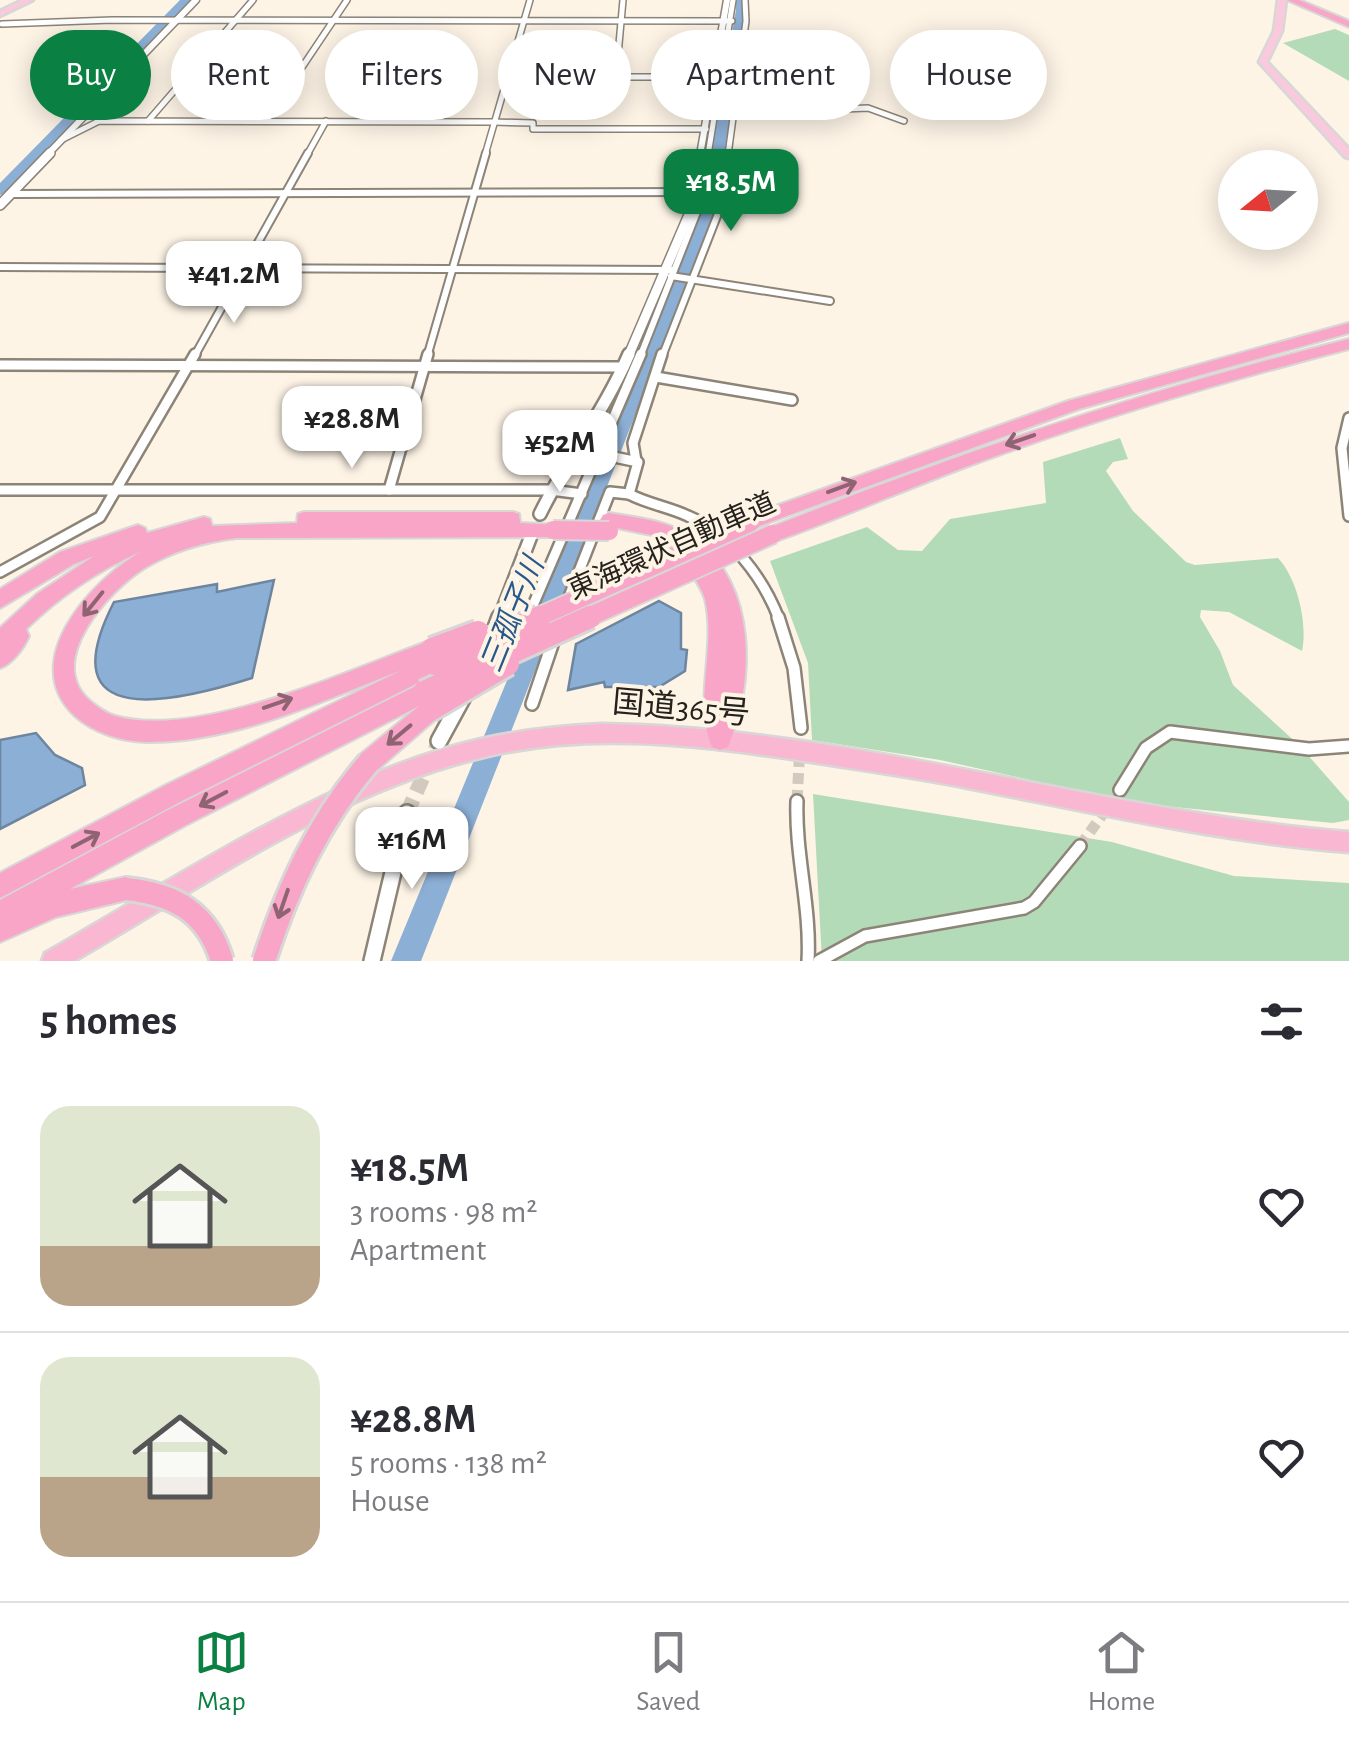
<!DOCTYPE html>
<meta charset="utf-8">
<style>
:root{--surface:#fff;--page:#f2f2f3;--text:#2b2b33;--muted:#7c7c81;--line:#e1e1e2;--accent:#0b8043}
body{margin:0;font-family:"Alegreya Sans","Noto Sans JP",sans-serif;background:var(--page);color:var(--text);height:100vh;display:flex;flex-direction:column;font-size:38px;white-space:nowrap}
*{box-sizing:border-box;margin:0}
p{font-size:32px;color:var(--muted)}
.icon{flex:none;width:55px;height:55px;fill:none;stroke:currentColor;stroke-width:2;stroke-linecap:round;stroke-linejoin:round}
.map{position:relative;height:961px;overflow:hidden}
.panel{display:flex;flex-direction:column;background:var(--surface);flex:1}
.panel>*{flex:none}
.top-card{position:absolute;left:30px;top:30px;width:1290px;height:90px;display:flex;gap:20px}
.needle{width:65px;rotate:252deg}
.fabs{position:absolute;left:1218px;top:150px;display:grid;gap:20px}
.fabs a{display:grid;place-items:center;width:100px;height:100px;border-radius:50%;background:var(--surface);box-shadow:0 5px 25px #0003;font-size:50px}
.price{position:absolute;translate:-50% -85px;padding:0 22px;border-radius:20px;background:#fff;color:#222;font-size:32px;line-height:65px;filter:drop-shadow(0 2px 5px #0008)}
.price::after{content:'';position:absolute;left:50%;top:60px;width:30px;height:22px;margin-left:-15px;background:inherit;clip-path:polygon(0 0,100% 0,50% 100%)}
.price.current{background:var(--accent);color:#fff}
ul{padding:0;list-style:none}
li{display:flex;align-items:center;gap:30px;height:250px;padding:0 40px}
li+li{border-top:2px solid var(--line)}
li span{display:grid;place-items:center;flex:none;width:280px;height:200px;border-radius:30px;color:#555}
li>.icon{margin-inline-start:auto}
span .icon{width:120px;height:120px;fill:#fffc;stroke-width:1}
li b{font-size:42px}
h2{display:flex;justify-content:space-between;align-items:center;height:120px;padding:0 40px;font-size:42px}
.pill{padding:0 35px;border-radius:45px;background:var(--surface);box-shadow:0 5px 25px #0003;font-size:35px;line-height:90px}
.pill.current{background:var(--accent);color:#fff}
.tab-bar{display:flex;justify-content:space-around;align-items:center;height:140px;border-top:2px solid var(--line);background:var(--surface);font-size:28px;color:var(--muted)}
.tab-bar a{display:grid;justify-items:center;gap:5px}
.tab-bar .current{color:var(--accent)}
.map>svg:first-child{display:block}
.green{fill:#b4dbb7}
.water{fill:#8cafd5;stroke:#6d859e;stroke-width:2.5}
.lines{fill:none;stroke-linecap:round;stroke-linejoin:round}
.river{fill:#8cafd5;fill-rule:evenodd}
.minor-tunnel{stroke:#d2cabe;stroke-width:11;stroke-dasharray:11 6;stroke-linecap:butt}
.tertiary-tunnel{stroke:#d2cabe;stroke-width:15;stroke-dasharray:15 8;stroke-linecap:butt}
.minor-far3-casing{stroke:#8c8477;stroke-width:8}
.minor-far2-casing{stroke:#8c8477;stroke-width:10}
.minor-far1-casing{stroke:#8c8477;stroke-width:14}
.minor-casing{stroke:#8c8477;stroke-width:16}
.tertiary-far3-casing{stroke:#8c8477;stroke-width:9}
.tertiary-far2-casing{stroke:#8c8477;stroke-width:12}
.tertiary-far1-casing{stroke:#8c8477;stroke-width:16}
.tertiary-casing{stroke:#8c8477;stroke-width:20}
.primary-casing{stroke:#d8d7d6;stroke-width:5}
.trunk-casing{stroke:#d8d7d6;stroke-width:5}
.motorway-casing{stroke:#d8d7d6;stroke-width:4}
.minor-far3{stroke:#fff;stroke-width:5}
.minor-far2{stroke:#fff;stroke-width:6}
.minor-far1{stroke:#fff;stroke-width:9}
.minor{stroke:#fff;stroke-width:11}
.tertiary-far3{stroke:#fff;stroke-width:6}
.tertiary-far2{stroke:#fff;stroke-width:9}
.tertiary-far1{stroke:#fff;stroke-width:11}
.tertiary{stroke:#fff;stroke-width:15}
.primary{fill:#fbc9dd;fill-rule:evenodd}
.trunk{fill:#fab7d2;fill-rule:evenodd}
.motorway{fill:#f8a5c7;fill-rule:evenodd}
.motorway-bridge-far1-casing{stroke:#d8d7d6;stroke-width:22;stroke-linecap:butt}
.motorway-bridge-casing{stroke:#d8d7d6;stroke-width:28;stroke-linecap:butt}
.motorway-bridge-far1{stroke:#f8a5c7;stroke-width:18}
.motorway-bridge{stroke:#f8a5c7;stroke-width:22}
.oneway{stroke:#8e6472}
.labels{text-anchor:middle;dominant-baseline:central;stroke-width:8;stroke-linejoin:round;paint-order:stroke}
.street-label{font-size:28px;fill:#25221d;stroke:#fdf4e6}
.water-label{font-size:30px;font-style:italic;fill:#28598b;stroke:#fdf4e6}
.near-street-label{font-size:32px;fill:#25221d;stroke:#fdf4e6}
</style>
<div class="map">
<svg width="1349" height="961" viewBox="0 0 1349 961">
<rect width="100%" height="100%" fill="#fdf4e6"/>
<g class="green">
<polygon points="1335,29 1349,35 1349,81 1283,43"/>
<path d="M1120,438L1128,459L1113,462L1106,471L1133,511L1186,562L1195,565L1278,558C1297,578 1308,623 1302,651L1229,612L1201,610L1200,617L1220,651L1233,685L1300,746L1349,802V820L1333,823L1134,803L940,760L812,740L808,663L770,561L867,527L898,550L922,551L950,519L1046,503L1043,462Z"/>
<polygon points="813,794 1112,842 1234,876 1349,883 1349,961 822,961"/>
</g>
<g class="water">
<path d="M274,580L252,678C176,702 47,733 114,602L217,584V592Z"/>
<polygon points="659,601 681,613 681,649 687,650 685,671 659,687 605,687 604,682 568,690 576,644"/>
<polygon points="36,733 55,755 82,768 85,785 0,829 0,740"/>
</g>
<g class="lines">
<g class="river">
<polygon points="180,0 191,0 5,194 0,195 0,183"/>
<polygon points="734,0 744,0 746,10 716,209 421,961 391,961 702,209 736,10"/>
</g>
<g class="minor-tunnel">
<polyline points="797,801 801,728"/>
<polyline points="1080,846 1120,790"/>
</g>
<polyline class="tertiary-tunnel" points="407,813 439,741"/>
<defs>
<g id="minor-far3">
<polyline points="623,0 616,77 719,77"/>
<polyline points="2,24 112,20 732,21"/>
<polyline points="721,85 768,89 795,111 868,108 904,121"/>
<polyline points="148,121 253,0"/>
<polyline points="266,121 347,0"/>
<polyline points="61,140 99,121 493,122 533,123 533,129 706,129"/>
<polyline points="307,155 326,121"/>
<polyline points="485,155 530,0"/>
<polyline points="708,155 733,0"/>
<polyline points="728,155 746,21 745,0"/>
</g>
<g id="minor-far2">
<polyline points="9,194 695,192"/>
<polyline points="0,267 671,270"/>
<polyline points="671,276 830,301"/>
<polyline points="194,357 308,153"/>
<polyline points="427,357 486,153"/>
<polyline points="640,357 701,202 709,153"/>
<polyline points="662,357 721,206 728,153"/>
</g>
<g id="minor-far1">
<polyline points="0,365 624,367"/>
<polyline points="656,377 792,400"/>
<polyline points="1349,418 1342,448 1349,516"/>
<path d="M576,449L638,462L629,494C648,504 669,507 688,516C730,534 763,577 779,619"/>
<polyline points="636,461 633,443 662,354"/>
<polyline points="0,490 551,490 582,494"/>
<polyline points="389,490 428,354"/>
<polyline points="0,572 100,517 195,354"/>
<polyline points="567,602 610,492 629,494"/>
<polyline points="528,617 641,354"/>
</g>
<g id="minor">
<polyline points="778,617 794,668 801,728"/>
<polyline points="532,704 555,636"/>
<polyline points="1120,790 1146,748 1170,732 1309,749 1349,746"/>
<path d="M797,801C795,855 811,907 808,961"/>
<polyline points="819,961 865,936 1024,908 1034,902 1080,846"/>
</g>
<g id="tertiary-far3">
<polyline points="47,155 196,0"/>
<polyline points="700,155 727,0"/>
</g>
<g id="tertiary-far2">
<polyline points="0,205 50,153"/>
<polyline points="628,357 691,210 701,153"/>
</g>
<g id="tertiary-far1">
<path d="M540,514C567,459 605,410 629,354"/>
<polyline points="499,619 531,536"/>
</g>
<g id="tertiary">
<polyline points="493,636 500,617"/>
<polyline points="439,741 463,697"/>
<polyline points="372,961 407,813"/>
</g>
<g id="primary">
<polygon points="23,0 33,0 0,16 0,11"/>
<polygon points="1278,0 1286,0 1282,31 1267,62 1349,149 1349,158 1345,157 1259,62 1274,31"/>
</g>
<path id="trunk" d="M601,724C855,727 1098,812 1349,832V852C1220,842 1095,813 968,788C918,778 868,771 818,763C706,746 592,730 480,758C335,793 202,887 74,961H42L45,953C178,877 331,773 481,739C521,730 560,726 601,724Z"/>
<g id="motorway">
<polygon points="1287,0 1299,0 1349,21 1349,27"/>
<polygon points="1349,323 1349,333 1079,409 751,529 745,527 742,522 745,517 1068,401"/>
<path d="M1349,339V349C1229,380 1110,415 993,457C919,483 847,516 773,542L766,539L764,534L766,529C957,453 1150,389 1349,339Z"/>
<path d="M304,512H513L519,514L520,523L559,525L562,530L559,535L553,537L237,538C203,542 172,551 143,569C109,591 45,660 89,700C97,707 105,713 115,716C200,740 351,669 432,640L439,642L442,649L439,656L445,664L442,671L182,801L0,898V873L166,785L402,670C322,701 234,743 146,742C121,741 94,733 75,716C16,661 93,579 142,551C99,570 60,596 26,629L29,636C24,648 12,664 0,668V628L37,594L94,556L74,564L0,608V589L60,552L138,525L145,528L147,533L204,517L210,519L212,526L297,523L298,514Z"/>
<path d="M609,513C639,518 672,521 696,540C757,586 755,682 728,747L720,750L712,747C693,701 717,647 705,599C700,583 689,572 682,558L685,552L651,535L603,525L600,520L603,515Z"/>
<polygon points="424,682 432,685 435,692 430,700 438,703 441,710 438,717 377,770 369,773 361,770 358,762 361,754 419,706 184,826 70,889 126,877 135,880 138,889 135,898 56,917 0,942 0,900 168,810"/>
</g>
</defs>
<use href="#minor-far3" class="minor-far3-casing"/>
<use href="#minor-far2" class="minor-far2-casing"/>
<use href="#minor-far1" class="minor-far1-casing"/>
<use href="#minor" class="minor-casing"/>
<use href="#tertiary-far3" class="tertiary-far3-casing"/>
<use href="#tertiary-far2" class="tertiary-far2-casing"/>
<use href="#tertiary-far1" class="tertiary-far1-casing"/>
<use href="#tertiary" class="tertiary-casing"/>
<use href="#primary" class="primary-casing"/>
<use href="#trunk" class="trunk-casing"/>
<use href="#motorway" class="motorway-casing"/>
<use href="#minor-far3" class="minor-far3"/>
<use href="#minor-far2" class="minor-far2"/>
<use href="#minor-far1" class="minor-far1"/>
<use href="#minor" class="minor"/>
<use href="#tertiary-far3" class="tertiary-far3"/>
<use href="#tertiary-far2" class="tertiary-far2"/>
<use href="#tertiary-far1" class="tertiary-far1"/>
<use href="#tertiary" class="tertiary"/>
<use href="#primary" class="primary"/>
<use href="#trunk" class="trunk"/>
<use href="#motorway" class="motorway"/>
<defs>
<g id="motorway-bridge-far1">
<polyline points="553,530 609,531"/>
<polyline points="534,619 751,522"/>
<polyline points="584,619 773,534"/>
</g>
<g id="motorway-bridge">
<polyline points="432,649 478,632"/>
<polyline points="435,664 540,617"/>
<polyline points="424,692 590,617"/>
<polyline points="430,710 508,664"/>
<path d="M126,889C175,894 208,913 222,961"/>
<path d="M264,961C288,887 318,822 369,762"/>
</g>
</defs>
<use href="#motorway-bridge-far1" class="motorway-bridge-far1-casing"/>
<use href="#motorway-bridge" class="motorway-bridge-casing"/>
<use href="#motorway-bridge-far1" class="motorway-bridge-far1"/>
<use href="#motorway-bridge" class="motorway-bridge"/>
</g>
<defs><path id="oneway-shaft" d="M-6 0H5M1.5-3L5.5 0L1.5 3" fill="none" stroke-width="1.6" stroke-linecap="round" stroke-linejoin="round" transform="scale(2.5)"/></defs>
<g class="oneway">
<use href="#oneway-shaft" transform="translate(1020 440) rotate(161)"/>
<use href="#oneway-shaft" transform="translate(842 487) rotate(-20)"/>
<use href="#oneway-shaft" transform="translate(93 604) rotate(129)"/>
<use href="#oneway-shaft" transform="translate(278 703) rotate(-19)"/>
<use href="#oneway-shaft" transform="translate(399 735) rotate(140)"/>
<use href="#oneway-shaft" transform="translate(213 799) rotate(152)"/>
<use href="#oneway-shaft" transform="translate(86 840) rotate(-28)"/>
<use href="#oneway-shaft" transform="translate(283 904) rotate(109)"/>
</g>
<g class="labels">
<g class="street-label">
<text transform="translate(672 547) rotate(-24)">東海環状自動車道</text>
</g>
<g class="water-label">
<text transform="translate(513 615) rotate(-68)">三孤子川</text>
</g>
<g class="near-street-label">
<text transform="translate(681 708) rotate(5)">国道365号</text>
</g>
</g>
</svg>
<div class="fabs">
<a><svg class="needle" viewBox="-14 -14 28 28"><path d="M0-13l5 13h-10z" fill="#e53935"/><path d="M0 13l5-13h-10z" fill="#7c7c81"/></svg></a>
</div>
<b class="price current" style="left:731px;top:234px">¥18.5M</b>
<b class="price" style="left:234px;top:326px">¥41.2M</b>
<b class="price" style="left:352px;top:471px">¥28.8M</b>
<b class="price" style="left:560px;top:495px">¥52M</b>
<b class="price" style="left:412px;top:892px">¥16M</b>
<div class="top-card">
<a class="pill current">Buy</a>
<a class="pill">Rent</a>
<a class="pill">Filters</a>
<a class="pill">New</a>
<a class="pill">Apartment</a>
<a class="pill">House</a>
</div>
</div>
<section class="panel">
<h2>5 homes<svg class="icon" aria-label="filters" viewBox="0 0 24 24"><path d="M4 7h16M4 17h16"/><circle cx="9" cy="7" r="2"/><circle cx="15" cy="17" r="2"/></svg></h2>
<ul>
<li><span style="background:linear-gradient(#dfe7d0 70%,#b9a48a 0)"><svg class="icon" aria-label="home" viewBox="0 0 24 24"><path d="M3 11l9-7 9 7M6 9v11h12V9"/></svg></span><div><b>¥18.5M</b><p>3 rooms · 98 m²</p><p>Apartment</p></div><svg class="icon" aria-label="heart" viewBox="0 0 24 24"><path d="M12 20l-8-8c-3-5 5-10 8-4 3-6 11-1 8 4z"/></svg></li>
<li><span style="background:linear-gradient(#dfe7d0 60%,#b9a48a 0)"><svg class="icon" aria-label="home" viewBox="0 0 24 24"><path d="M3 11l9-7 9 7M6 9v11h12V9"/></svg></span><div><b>¥28.8M</b><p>5 rooms · 138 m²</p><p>House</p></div><svg class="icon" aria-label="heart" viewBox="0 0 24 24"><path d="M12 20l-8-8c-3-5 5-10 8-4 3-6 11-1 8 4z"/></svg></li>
</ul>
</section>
<nav class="tab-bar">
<a class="current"><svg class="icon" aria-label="map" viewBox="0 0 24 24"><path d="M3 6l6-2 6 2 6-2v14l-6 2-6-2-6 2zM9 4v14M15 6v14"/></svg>Map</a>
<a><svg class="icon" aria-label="saved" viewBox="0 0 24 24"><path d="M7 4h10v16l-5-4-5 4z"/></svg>Saved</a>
<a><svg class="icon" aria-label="home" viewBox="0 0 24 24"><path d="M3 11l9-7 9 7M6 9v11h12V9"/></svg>Home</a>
</nav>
